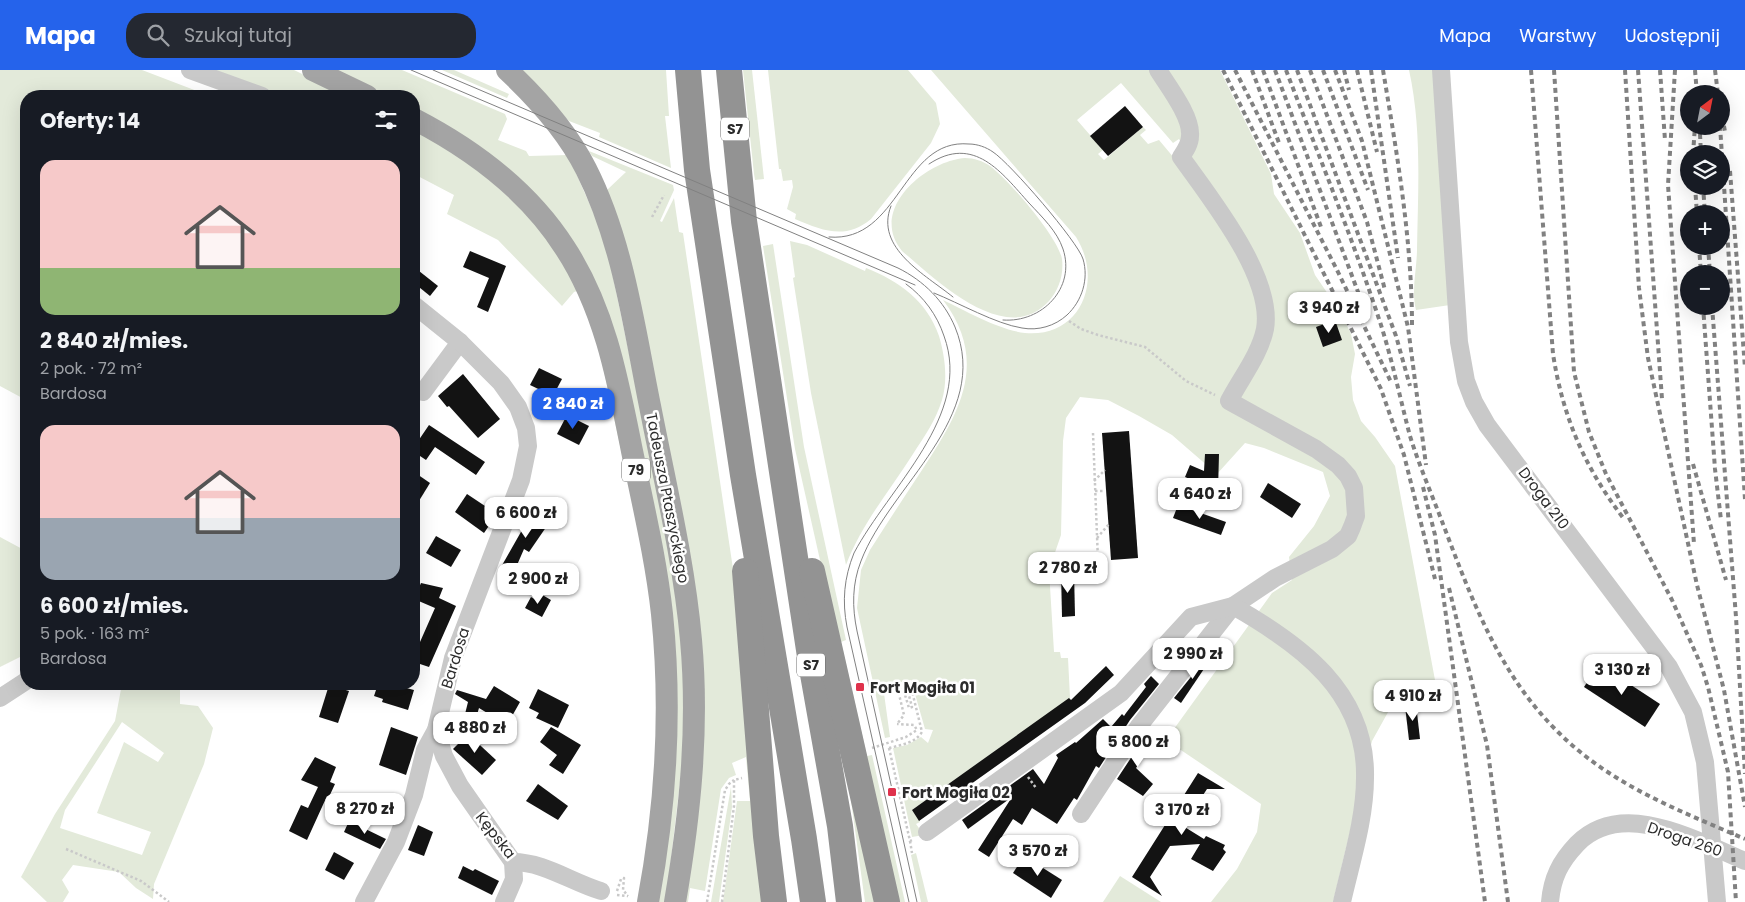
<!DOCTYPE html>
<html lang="pl">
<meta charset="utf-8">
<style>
:root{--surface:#171b24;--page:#242831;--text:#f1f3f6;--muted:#9ea1a6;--accent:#2563eb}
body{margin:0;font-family:Poppins,sans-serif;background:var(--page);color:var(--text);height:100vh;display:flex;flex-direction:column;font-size:19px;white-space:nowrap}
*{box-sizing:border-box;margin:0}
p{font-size:16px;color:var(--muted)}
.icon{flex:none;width:28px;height:28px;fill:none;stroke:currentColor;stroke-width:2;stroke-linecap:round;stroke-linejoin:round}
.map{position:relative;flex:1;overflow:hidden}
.side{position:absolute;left:20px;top:20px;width:400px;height:600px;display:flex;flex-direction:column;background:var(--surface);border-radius:20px;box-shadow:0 5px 20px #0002}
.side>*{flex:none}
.needle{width:32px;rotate:32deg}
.controls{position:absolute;left:1680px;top:15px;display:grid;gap:10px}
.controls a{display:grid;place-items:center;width:50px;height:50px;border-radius:50%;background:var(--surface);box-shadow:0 5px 20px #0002;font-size:25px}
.price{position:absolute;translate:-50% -42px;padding:0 11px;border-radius:10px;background:#fff;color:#222;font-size:16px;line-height:32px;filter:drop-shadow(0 1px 2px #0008)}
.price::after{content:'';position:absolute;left:50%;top:30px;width:15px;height:11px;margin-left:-8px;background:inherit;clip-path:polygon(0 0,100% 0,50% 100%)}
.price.current{background:var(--accent);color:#fff}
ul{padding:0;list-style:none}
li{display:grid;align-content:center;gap:10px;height:265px;padding:0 20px}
li span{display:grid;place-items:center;height:155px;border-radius:15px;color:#555}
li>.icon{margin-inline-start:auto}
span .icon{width:90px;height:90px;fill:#fffc;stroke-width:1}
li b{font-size:21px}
h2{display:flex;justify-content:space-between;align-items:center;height:60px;padding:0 20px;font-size:21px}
header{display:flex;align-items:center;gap:30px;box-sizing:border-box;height:70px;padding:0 25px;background:var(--accent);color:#fff}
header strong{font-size:24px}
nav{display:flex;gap:28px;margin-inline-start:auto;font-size:18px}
.search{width:350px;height:45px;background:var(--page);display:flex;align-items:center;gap:12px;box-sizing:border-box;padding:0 18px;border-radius:20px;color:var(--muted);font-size:19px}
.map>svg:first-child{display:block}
.green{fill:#e3eada;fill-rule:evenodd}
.building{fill:#131313}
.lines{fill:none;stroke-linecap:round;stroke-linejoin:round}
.path{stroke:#c9c9c9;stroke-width:2.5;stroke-dasharray:2.5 2.5;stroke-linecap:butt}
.minor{stroke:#c9c9c9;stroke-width:18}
.major{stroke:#a4a4a4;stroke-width:22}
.highway{stroke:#939393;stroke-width:26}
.tram{stroke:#818181;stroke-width:1}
.rail{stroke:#818181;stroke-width:4;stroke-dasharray:5 4;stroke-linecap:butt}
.poi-dot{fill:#df324c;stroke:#fff;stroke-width:2}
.labels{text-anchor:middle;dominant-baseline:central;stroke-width:5;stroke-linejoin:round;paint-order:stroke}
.shield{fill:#fff;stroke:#6b6b6b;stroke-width:1}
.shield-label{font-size:14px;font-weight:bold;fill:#2c2c2c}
.street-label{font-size:15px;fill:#2c2c2c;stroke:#fff}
.poi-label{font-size:15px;font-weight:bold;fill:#2c2c2c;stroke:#fff;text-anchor:start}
</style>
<header>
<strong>Mapa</strong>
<div class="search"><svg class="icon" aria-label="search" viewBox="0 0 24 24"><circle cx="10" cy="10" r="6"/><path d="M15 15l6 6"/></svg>Szukaj tutaj</div>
<nav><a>Mapa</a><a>Warstwy</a><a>Udostępnij</a></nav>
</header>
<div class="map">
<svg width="1745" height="832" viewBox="0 0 1745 832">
<rect width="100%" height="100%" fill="#fff"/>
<g class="green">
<polygon points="0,0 142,0 210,26 26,26 26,330 0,316"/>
<polygon points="208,0 294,0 347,26 279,26"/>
<polygon points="333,0 402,0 505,44 507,49 498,70 526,81 529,86 568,85 605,169 667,464 682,565 685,669 666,832 657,832 676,635 578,181 414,39 414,26 388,26"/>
<polygon points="442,0 454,0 509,24 507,28"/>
<polygon points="521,0 666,0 669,46 665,46 671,98 599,67 600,63 569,51"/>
<polygon points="743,0 752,0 764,109 755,110 754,104"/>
<path d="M768,0H908L936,33L940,54L931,73L871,149C846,170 823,161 795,149L796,144L787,139L793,117L792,110L783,111L781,99H779Z"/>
<path d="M931,0H1220L1271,104L1274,124L1300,163L1315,205L1341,243L1351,264L1355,284L1351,307L1353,330L1361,351L1375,367L1395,396L1435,610L1411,628L1392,635L1372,671L1333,832H1211L1237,799L1257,762L1261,734L1166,670L1272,523L1292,510L1289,487L1314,456L1330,426L1323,402L1264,378L1245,373L1217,404L1172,365L1139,346L1108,330L1080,327L1066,348L1063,371L1061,465L1049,500L1054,582H1060L1061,588H1068L1070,628L912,740L920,752L916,754L924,765L912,767L893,678L907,675L921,667L928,673L933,660L925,659L911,610L883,616L890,667L885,668L857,538L861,500L870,480C887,453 905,426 922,400C959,344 990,292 943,230C966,241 999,260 1025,263C1080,268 1104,211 1076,167ZM1121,13L1173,73L1179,69L1204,110L1195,113L1159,70L1148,74L1140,65L1146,60L1143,57L1104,90L1098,84L1103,80L1077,50Z"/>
<path d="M1409,0H1435L1450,235L1416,240C1411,220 1417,199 1417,179C1418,119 1422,59 1409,0Z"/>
<polygon points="414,59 462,85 537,153 580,220 574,222 562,236 498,170 447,144 454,125 414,104"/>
<polygon points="589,81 673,115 674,120 660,151 662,152 674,128 679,162 683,163 736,519 763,832 723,832 737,731 750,731 746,687 732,693 736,705 729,708 721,719 705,821 690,818 688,832 684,832 702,682 607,120 626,102 592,86"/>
<path d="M965,88C974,88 983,91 990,96C1009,110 1058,167 1062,189C1064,204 1059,220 1049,231C1006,279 935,209 902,181C868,140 925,91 965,88Z"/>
<path d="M790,171L807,175L865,201L866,198C899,211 927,231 939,266C945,286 948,310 942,330C936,350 924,367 913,384C890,420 861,455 846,495L811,323L793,208L795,207Z"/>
<polygon points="773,174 804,377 846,570 841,572 867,686 872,685 905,832 897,832 795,379 763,176"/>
<polygon points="0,467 26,481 26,584 0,597"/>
<path d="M122,614H180V634L198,636L213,658L204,694L154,814L153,829L136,818L119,802L73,795L62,810L69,822L63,832H47L21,807L55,744L115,651ZM122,652L164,683L158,692L124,672L97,743L151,762L142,785L60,758L65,740Z"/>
<polygon points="849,716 879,832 865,832"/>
<polygon points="731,717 732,737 719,832 711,832"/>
<polygon points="916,783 928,832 921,832 911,785"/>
<polygon points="1120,806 1161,832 1103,832"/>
</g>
<g class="building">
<polygon points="1125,36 1143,57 1108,86 1090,66"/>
<polygon points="470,181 506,196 488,242 477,237 489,208 463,197"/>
<polygon points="414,197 438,216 430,226 414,213"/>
<polygon points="1335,250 1342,270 1323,277 1316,257"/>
<polygon points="539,298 562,309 553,326 530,315"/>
<polygon points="463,304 500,349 478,368 449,336 447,337 438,326"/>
<polygon points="567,345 589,356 579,375 557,364"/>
<polygon points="429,355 485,392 476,405 435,377 426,390 414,382 414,377"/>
<polygon points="1129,361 1138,488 1111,490 1102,363"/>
<polygon points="1205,384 1219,384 1218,421 1185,407 1190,395 1204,401"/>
<polygon points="414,402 430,413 414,439"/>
<polygon points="1268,413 1301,434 1292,448 1260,427"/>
<polygon points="467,424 497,444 484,463 455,442"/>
<polygon points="1178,435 1226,452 1221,465 1173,448"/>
<polygon points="534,439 551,450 529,482 524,479 514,502 501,497"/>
<polygon points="436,466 461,480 451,497 426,483"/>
<polygon points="1061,501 1074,501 1075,546 1062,547"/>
<polygon points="421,513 443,518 439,528 456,536 429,597 414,592 414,570 420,572 435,538 414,529"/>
<polygon points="539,523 551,530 542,547 525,538 531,527 536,530"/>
<polygon points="1211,582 1214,584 1181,633 1174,628"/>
<polygon points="1599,594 1660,634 1645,657 1584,617"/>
<polygon points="1106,596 1114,605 1085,633 919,751 912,740 1069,628 1071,630"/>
<polygon points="1151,606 1159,614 1130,650 1099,698 1096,696 1077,730 1074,728 1057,754 1032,738 1022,755 1013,749 989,787 978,780 1012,727 968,759 962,750 1033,699 1044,714 1058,688 1056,685 1075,672 1076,673 1103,649 1111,657 1122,644 1124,646 1126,643 1146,617 1144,614"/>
<polygon points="378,614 391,614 414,620 408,640 382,632 383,629 374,626"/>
<polygon points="329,615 349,621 338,653 319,647"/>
<polygon points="494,616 520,632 507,655 479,638 474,655 463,652 468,632 455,624 457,620 486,629"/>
<polygon points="538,619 569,635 558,658 536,648 539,643 529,638"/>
<polygon points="1416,634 1420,669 1409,670 1405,636"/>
<polygon points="391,657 418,667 406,705 379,695"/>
<polygon points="551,657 581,675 563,704 549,695 557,685 540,672"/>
<polygon points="1150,659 1158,665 1140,688 1142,689 1136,698 1153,714 1143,726 1117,709"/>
<polygon points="468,664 496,690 482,705 453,679"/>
<polygon points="315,687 336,697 330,712 335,714 329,727 327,726 307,770 289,761 301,735 308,738 318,717 301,710"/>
<polygon points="1198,703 1225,719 1207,719 1183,756 1204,769 1206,766 1225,775 1223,779 1226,782 1213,801 1191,789 1200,774 1170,776 1150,807 1162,826 1132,807"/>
<polygon points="538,714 568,736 558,750 526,731"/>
<polygon points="349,751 386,769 380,779 344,762"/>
<polygon points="418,755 433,762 424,786 408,780"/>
<polygon points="334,782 354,793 344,810 325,800"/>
<polygon points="1024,786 1062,810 1051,828 1013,803"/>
<polygon points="463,796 473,801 475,799 499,811 492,825 458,808"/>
</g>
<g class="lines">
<g class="path">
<polyline points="652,147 664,125"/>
<polyline points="1069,251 1081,259 1098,265 1145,277 1186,311 1215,325"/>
<polyline points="1093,363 1098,491"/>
<polyline points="1094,411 1105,400"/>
<polyline points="1095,421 1103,421"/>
<polyline points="1097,468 1109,454"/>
<polyline points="872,678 906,667 917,660 914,655 897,654"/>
<path d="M889,678C901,675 915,673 922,662L910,613L906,614L912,637L909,638L902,615L897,616L904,645L897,654"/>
<polyline points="889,678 910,771 914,769"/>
<polyline points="1028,707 1036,718"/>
<polyline points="910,771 912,783"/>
<polyline points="66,779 141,811 169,832"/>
<polyline points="617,821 621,809 624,808 623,820 628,826"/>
<polyline points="617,825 628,826"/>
<polyline points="707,832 725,720 729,714 734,710"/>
<polyline points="722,832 734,736 734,710 742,708"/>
</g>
<g class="minor">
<polyline points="190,0 262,26"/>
<polyline points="1441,0 1459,272 1466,311 1474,332 1487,355 1669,597 1693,642 1705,692 1717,832"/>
<polyline points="423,322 460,272"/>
<polyline points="0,628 26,611"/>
<polyline points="436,660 444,686 460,716 513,792 514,809 504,832"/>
<path d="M1081,744L1139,656L1233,536L1275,508L1332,479L1348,466L1352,457L1356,446L1354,418L1348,406L1338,395L1316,379L1229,331C1241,308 1260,284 1265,259C1274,207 1210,128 1181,87C1185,81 1190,74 1190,66C1192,47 1168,16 1158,0"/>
<path d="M927,762L1121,623L1191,547L1233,536C1300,574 1367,622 1365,708C1365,749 1351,792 1342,832"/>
<path d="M513,792C544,792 571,812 601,821"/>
<polyline points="364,832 396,772 414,725 425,680 436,660 453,588 521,410 528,376 526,358 518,337 501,313 460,272 414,235"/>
<path d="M1550,832C1552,808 1560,792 1577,774C1622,728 1695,770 1745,791"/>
</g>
<g class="major">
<polyline points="313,0 367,26"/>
<path d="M507,0C538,29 567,61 586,99C623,172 634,257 650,336C665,413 684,491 691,570C699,658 690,745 675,832"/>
<path d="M414,49C474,80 528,120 565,178C605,239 618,311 632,381C643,435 656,489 662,544C672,641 666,736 648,832"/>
</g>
<g class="highway">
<polyline points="688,0 697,100 743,405 804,769 813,832"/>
<polyline points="729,0 744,151 811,593 840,756 849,832"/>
<polyline points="745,501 766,766 774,832"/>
<polyline points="812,501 887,832"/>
</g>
<g class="tram">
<polyline points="411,0 915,215"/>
<path d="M433,0L898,198C924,211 944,231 955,257C992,347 890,415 861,491C852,514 852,537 857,561L917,832"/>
<path d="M929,94C974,64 1002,103 1029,133C1042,147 1057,161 1063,179C1076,218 1042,253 1003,250"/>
<path d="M891,136C874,178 926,205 953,227"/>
<path d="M829,167C900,173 902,68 969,74C977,74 986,77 993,82C1010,93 1078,172 1083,189C1089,209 1082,231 1067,245C1055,256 1038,261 1022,258C996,254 959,233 934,223"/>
<path d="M906,214C924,227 937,245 944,266C973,345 889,417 854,483C844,508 842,531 847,557L909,832"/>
</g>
<g class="rail">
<polyline points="1223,0 1381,319 1404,385 1435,509"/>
<polyline points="1235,0 1338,202 1391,312"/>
<polyline points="1252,0 1279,73"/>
<polyline points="1263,0 1321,157"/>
<polyline points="1275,0 1367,246"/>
<path d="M1286,0C1318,84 1352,167 1380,252C1392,289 1400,328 1410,366C1419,395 1432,425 1443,454C1472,530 1499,604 1558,662C1611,715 1678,740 1745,769"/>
<polyline points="1297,0 1396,266 1410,316"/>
<polyline points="1310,0 1367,152 1385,220"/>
<polyline points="1323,0 1368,120"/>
<polyline points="1335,0 1362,71 1408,257 1426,395"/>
<polyline points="1344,0 1349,20"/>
<polyline points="1357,0 1377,82"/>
<polyline points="1371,0 1398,188"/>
<path d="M1383,0C1397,84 1412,170 1412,256"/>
<path d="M1531,0L1553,284C1563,348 1585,398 1624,449"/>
<polyline points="1554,0 1574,302 1589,362 1606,404 1672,530 1701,595 1708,617 1728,702 1736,832"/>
<polyline points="1625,0 1639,218 1648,288 1697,515 1724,620 1745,737"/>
<polyline points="1638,0 1662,329"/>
<polyline points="1660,0 1665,70"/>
<polyline points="1675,0 1668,115 1694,474"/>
<polyline points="1695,0 1697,24"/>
<polyline points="1715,0 1718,24"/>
<polyline points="1721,38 1725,62"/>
<polyline points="1720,56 1745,429"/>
<polyline points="1700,64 1701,84"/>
<polyline points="1693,84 1695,56"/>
<polyline points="1730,101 1745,298"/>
<polyline points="1695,116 1697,144"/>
<polyline points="1703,116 1705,144"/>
<polyline points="1699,176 1701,204"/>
<polyline points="1708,176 1710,204"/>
<polyline points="1703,236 1715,399 1721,450"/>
<polyline points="1712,236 1736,547 1745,704"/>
<polyline points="1693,394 1726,510"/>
<polyline points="1423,417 1435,465 1485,832"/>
<polyline points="1449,518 1487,675 1508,832"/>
</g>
</g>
<g class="poi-dot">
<rect x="855" y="612" width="10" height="10" rx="2.5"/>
<rect x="887" y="717" width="10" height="10" rx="2.5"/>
</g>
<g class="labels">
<g class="shield">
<rect x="721" y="47.5" width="28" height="23" rx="4"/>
<rect x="622" y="388.5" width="28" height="23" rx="4"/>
<rect x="797" y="583.5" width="28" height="23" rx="4"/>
</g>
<g class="shield-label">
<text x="735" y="59">S7</text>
<text x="636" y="400">79</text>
<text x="811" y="595">S7</text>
</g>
<g class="street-label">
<text transform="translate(668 428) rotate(79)">Tadeusza Ptaszyckiego</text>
<text transform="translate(1544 428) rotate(53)">Droga 210</text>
<text transform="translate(455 588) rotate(-73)">Bardosa</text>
<text transform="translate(496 765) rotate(52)">Kępska</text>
<text transform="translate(1685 769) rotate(19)">Droga 260</text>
</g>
<g class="poi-label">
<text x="870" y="617">Fort Mogiła 01</text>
<text x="902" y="722">Fort Mogiła 02</text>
</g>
</g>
</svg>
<div class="controls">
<a><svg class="needle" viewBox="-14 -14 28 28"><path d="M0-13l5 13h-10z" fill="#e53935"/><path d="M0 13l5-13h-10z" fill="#9ea1a6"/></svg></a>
<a><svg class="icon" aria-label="layers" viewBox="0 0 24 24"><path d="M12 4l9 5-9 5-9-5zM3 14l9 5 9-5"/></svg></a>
<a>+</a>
<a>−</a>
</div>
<b class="price" style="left:1329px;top:264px">3 940 zł</b>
<b class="price current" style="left:573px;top:360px">2 840 zł</b>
<b class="price" style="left:1200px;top:450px">4 640 zł</b>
<b class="price" style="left:526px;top:469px">6 600 zł</b>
<b class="price" style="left:1068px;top:524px">2 780 zł</b>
<b class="price" style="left:538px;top:535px">2 900 zł</b>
<b class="price" style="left:1193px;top:610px">2 990 zł</b>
<b class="price" style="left:1622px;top:626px">3 130 zł</b>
<b class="price" style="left:1413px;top:652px">4 910 zł</b>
<b class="price" style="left:475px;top:684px">4 880 zł</b>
<b class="price" style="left:1138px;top:698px">5 800 zł</b>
<b class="price" style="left:365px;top:765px">8 270 zł</b>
<b class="price" style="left:1182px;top:766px">3 170 zł</b>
<b class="price" style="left:1038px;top:807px">3 570 zł</b>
<section class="side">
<h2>Oferty: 14<svg class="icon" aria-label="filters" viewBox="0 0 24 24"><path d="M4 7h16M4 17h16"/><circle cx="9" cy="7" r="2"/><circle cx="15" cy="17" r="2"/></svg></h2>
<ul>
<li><span style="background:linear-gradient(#f6c9c9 70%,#8fb573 0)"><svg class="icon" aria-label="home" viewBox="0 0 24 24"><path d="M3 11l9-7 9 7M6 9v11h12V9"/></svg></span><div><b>2 840 zł/mies.</b><p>2 pok. · 72 m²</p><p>Bardosa</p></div></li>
<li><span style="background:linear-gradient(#f6c9c9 60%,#9aa5b1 0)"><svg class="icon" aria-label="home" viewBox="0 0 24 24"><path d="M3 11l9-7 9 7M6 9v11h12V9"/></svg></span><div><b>6 600 zł/mies.</b><p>5 pok. · 163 m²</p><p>Bardosa</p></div></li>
</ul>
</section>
</div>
